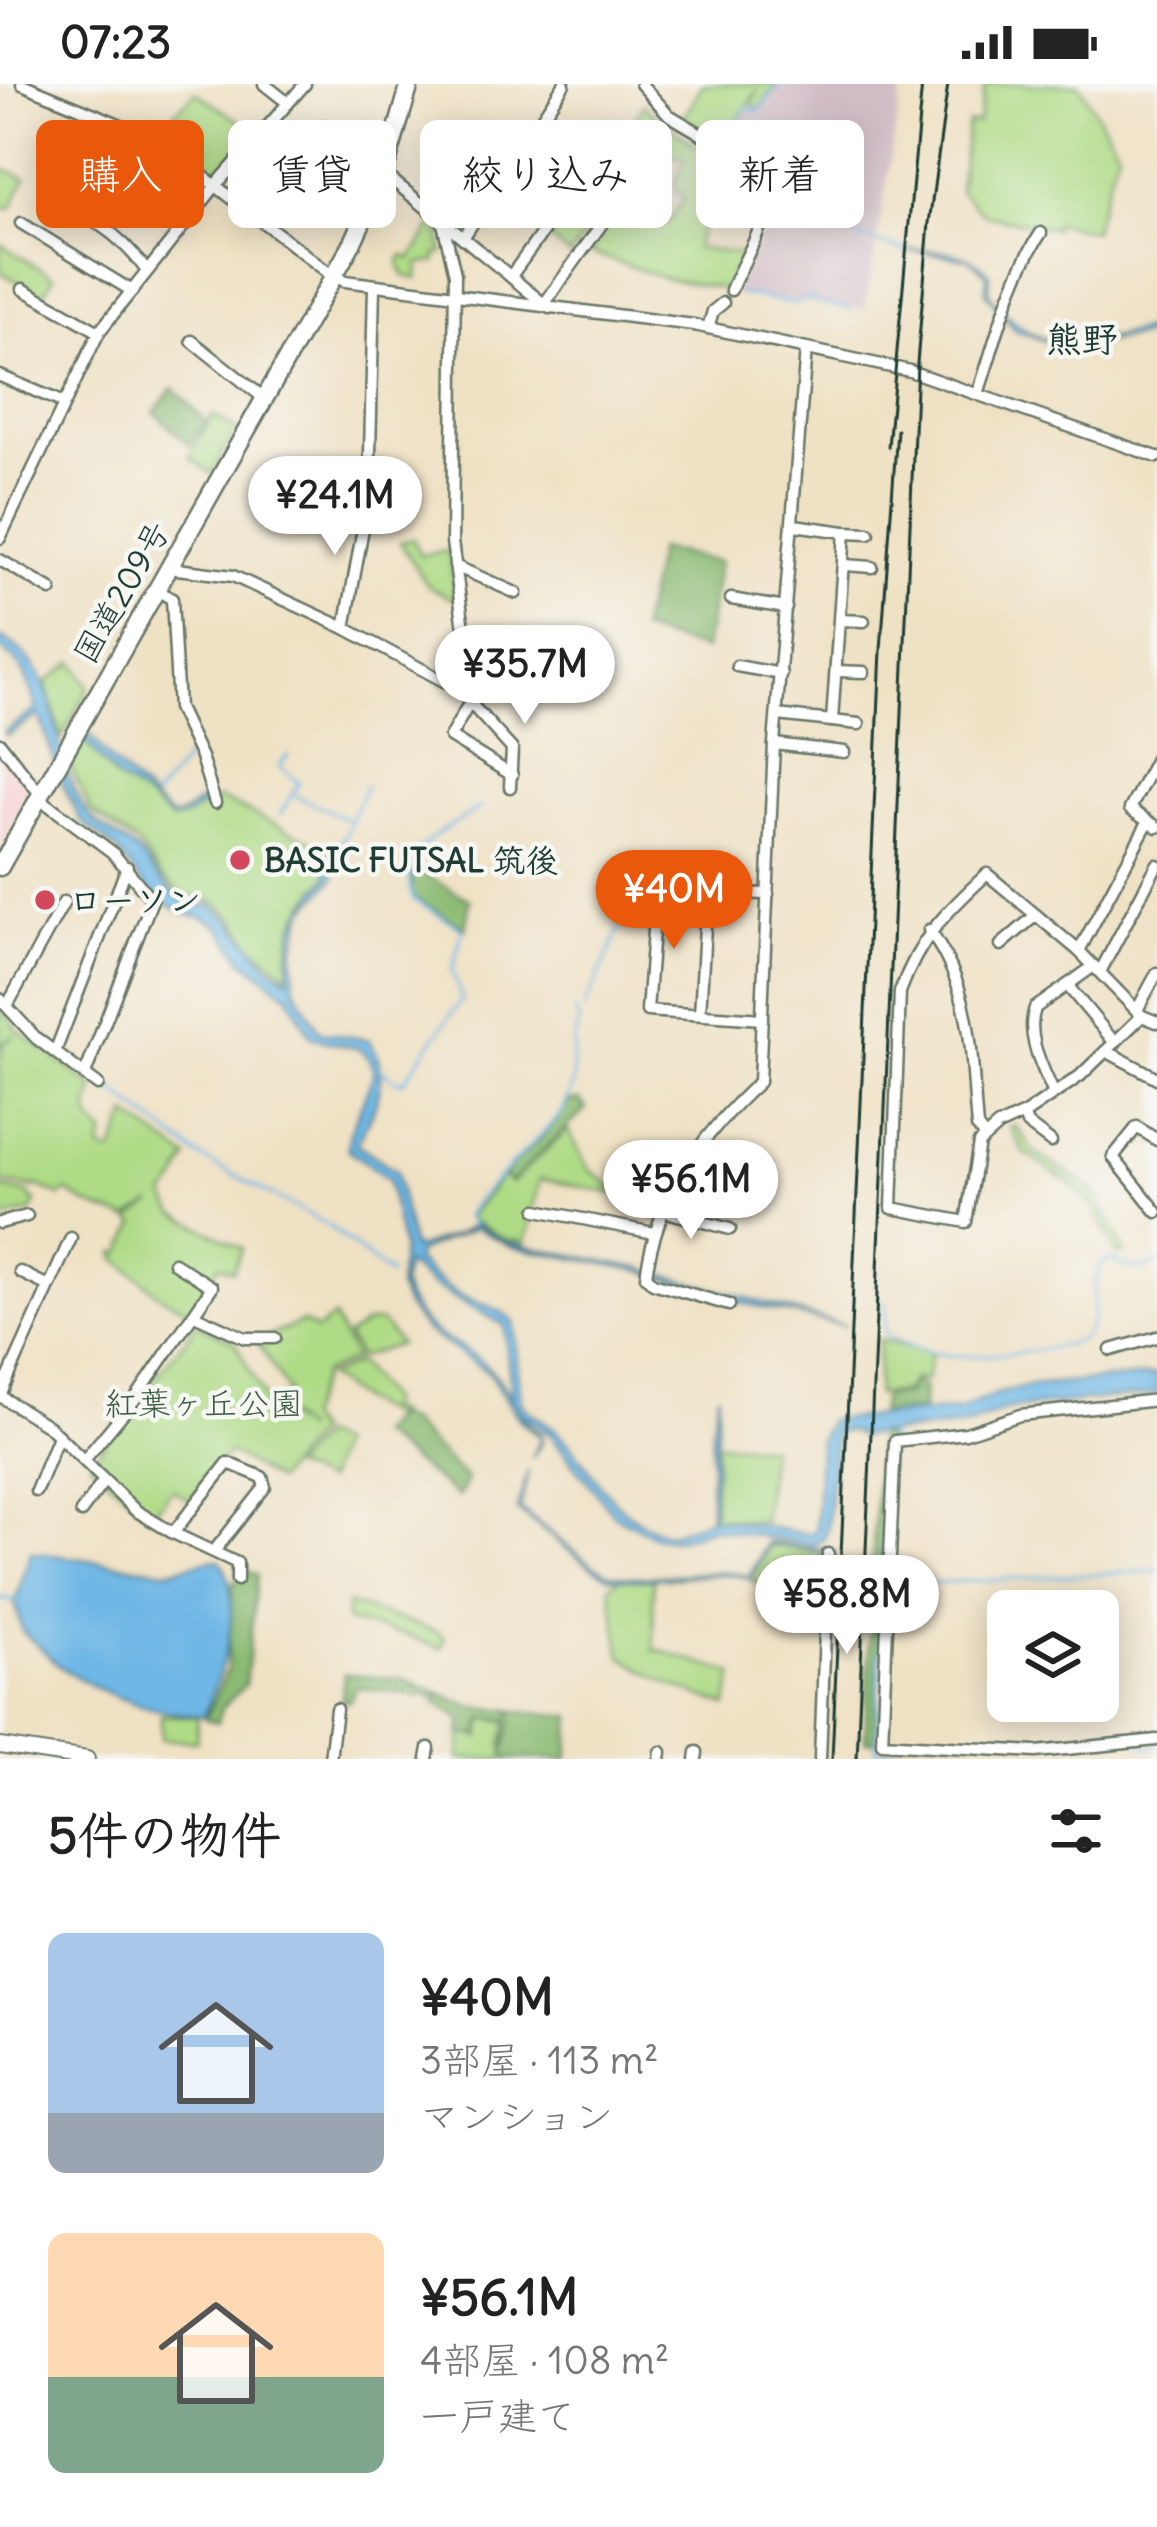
<!DOCTYPE html>
<html lang="ja">
<meta charset="utf-8">
<style>
:root{--surface:#fff;--page:#f6f6f6;--text:#222;--muted:#767676;--accent:#ea580c}
body{margin:0;font-family:Delius,"Klee One",sans-serif;background:var(--page);color:var(--text);height:100vh;display:flex;flex-direction:column;font-size:45px;white-space:nowrap}
*{box-sizing:border-box;margin:0}
p{font-size:39px;color:var(--muted)}
.icon{flex:none;width:66px;height:66px;fill:none;stroke:currentColor;stroke-width:2;stroke-linecap:round;stroke-linejoin:round}
.map{position:relative;height:1675px;overflow:hidden}
.details{display:flex;flex-direction:column;background:var(--surface);flex:1}
.details>*{flex:none}
.hud{position:absolute;left:36px;top:36px;width:1086px;height:108px;display:flex;gap:24px}
.buttons{position:absolute;left:987px;top:1506px;display:grid;gap:24px}
.buttons a{display:grid;place-items:center;width:132px;height:132px;border-radius:18px;background:var(--surface);box-shadow:0 6px 30px #0003;font-size:60px}
.price{position:absolute;translate:-50% -102px;padding:0 27px;border-radius:42px;background:#fff;color:#222;font-size:39px;line-height:78px;filter:drop-shadow(0 3px 6px #0008)}
.price::after{content:'';position:absolute;left:50%;top:72px;width:36px;height:27px;margin-left:-18px;background:inherit;clip-path:polygon(0 0,100% 0,50% 100%)}
.price.current{background:var(--accent);color:#fff}
ul{padding:0;list-style:none}
li{display:flex;align-items:center;gap:36px;height:300px;padding:0 48px}
li span{display:grid;place-items:center;flex:none;width:336px;height:240px;border-radius:18px;color:#555}
li>.icon{margin-inline-start:auto}
span .icon{width:144px;height:144px;fill:#fffc;stroke-width:1}
li b{font-size:51px}
h2{display:flex;justify-content:space-between;align-items:center;height:144px;padding:0 48px;font-size:51px}
.tag{padding:0 42px;border-radius:18px;background:var(--surface);box-shadow:0 6px 30px #0003;font-size:42px;line-height:108px}
.tag.current{background:var(--accent);color:#fff}
.status{display:flex;justify-content:space-between;align-items:center;height:84px;padding:0 60px;background:var(--surface);direction:ltr}
.status svg{height:33px;fill:currentColor}
.map>svg:first-child{display:block}
.built{fill:#f7cfd2}
.industrial{fill:#d2bdc6}
.green{fill:#afdb86;stroke:#678c5d;stroke-width:3}
.forest{fill:#8bbb73;stroke:#557c54;stroke-width:3}
.water{fill:#6eb7e6;stroke:#467a8d;stroke-width:3}
.lines{fill:none;stroke-linecap:round;stroke-linejoin:round}
.stream{stroke:#6eb7e6;stroke-width:3}
.minor-casing{stroke:#687666;stroke-width:15}
.major-casing{stroke:#687666;stroke-width:18}
.highway-casing{stroke:#687666;stroke-width:21}
.minor{stroke:#fff;stroke-width:10}
.major{stroke:#fff;stroke-width:14}
.highway{stroke:#fff;stroke-width:16}
.rail{stroke:#1f3d34;stroke-width:3}
.poi-dot{fill:#d1495b;stroke:#f6f6f2;stroke-width:4.5}
.labels{text-anchor:middle;dominant-baseline:central;stroke-width:9;stroke-linejoin:round;paint-order:stroke}
.street-label{font-size:33px;fill:#1f3d34;stroke:#f6f6f2}
.poi-label{font-size:33px;font-weight:bold;fill:#1f3d34;stroke:#f6f6f2;text-anchor:start}
.park-label{font-size:33px;fill:#3c5d44;stroke:#f6f6f2}
.neighbourhood-label{font-size:36px;font-weight:bold;fill:#1f3d34;stroke:#f6f6f2}
</style>
<div class="status"><b>07:23</b><svg viewBox="0 0 49 12"><path d="M0 12V9h3v3zM5 12V6h3v6zM10 12V3h3v9zM15 12V0h3v12zM26 1h20v11H26zM47 4h2v5h-2z"/></svg></div>
<div class="map">
<svg width="1157" height="1675" viewBox="0 0 1157 1675">
<rect width="100%" height="100%" fill="#f6f6f2"/>
<filter id="ink" filterUnits="userSpaceOnUse"><feTurbulence type="fractalNoise" baseFrequency=".00833" numOctaves="2"/><feDisplacementMap in="SourceGraphic" scale="24" xChannelSelector="R" yChannelSelector="G"/><feConvolveMatrix kernelMatrix="1 2 1 2 8 2 1 2 1" color-interpolation-filters="sRGB"/></filter>
<filter id="wash" filterUnits="userSpaceOnUse"><feTurbulence type="fractalNoise" baseFrequency=".004" numOctaves="4" result="noise"/><feDisplacementMap in="SourceGraphic" scale="48" xChannelSelector="R" yChannelSelector="G"/><feGaussianBlur stdDeviation="2.7" result="paint"/><feColorMatrix in="noise" values="0 0 0 0 0 0 0 0 0 0 0 0 0 0 0 0 0 1.4 0 .05"/><feComposite in="paint" operator="in"/></filter>
<g filter="url(#wash)">
<rect width="100%" height="100%" fill="#efe1c4"/>
<polygon class="built" points="0,667 30,707 0,763"/>
<polygon class="industrial" points="780,0 903,0 865,225 734,211 742,182 758,163 771,120 770,104 753,100 724,61 750,23 759,28"/>
<g class="green">
<polygon points="703,0 778,0 758,26 752,20 758,5 723,59 683,34"/>
<polygon points="985,0 1079,0 1118,66 1093,147 1055,139 1054,145 985,131 959,107 968,39 978,39"/>
<polygon points="196,8 256,48 214,90 156,46"/>
<path d="M644,20C668,47 701,60 727,86L695,164L742,170L725,205L663,194L589,168L615,130L642,125L667,139L684,116L674,102L685,76L659,63L642,97L620,109L624,95L611,86L626,49Z"/>
<polygon points="0,83 26,94 11,125 0,121"/>
<polygon points="565,126 591,141 570,172 546,152"/>
<polygon points="434,140 440,148 443,169 436,171 436,178 419,180 418,195 404,192 399,179 403,171 411,175"/>
<polygon points="0,160 54,193 43,211 0,188"/>
<polygon points="213,331 236,345 211,390 189,372"/>
<polygon points="413,455 420,471 449,467 456,516 429,503 400,458"/>
<polygon points="74,578 89,603 62,654 46,598"/>
<path d="M84,656L115,694L147,714L172,737L220,715L334,767L327,785L328,792C298,825 286,846 289,892L252,861L235,835L217,819L180,809L162,793L137,760L91,727L70,681Z"/>
<path d="M5,927L18,947L95,1004C87,1027 84,1034 105,1050L100,1065L112,1070L128,1031L188,1074L177,1097L165,1111L174,1129L242,1164L233,1187L219,1181L192,1227L163,1214L116,1174L115,1168L121,1170L136,1140L130,1136L153,1119L127,1135L88,1121L67,1107L61,1112L34,1101L33,1104L0,1098V973L3,969L0,964L14,951L0,962V932Z"/>
<polygon points="1015,1041 1034,1068 1094,1107 1125,1168 1117,1170 1093,1122 1072,1101 1024,1069 1010,1043"/>
<polygon points="568,1046 588,1084 623,1111 634,1100 643,1115 540,1095 526,1158 505,1155 467,1134 503,1092 511,1099"/>
<polygon points="0,1103 27,1109 36,1118 31,1128 0,1135"/>
<polygon points="333,1233 355,1275 323,1289 305,1335 316,1349 276,1397 229,1368 189,1416 172,1405 151,1433 90,1378 197,1240 234,1257 268,1321 304,1347 271,1319 288,1308 257,1257 302,1238 317,1246"/>
<polygon points="381,1238 399,1260 359,1274 347,1252 367,1239"/>
<polygon points="879,1256 931,1269 926,1297 913,1295 904,1308 876,1311"/>
<polygon points="357,1279 389,1318 385,1325 396,1329 390,1333 360,1317 326,1292"/>
<polygon points="320,1352 338,1361 326,1398 291,1384"/>
<polygon points="716,1359 770,1363 763,1438 713,1433"/>
<polygon points="770,1461 823,1470 820,1554 779,1506 751,1497"/>
<polygon points="619,1494 653,1495 654,1569 655,1565 734,1590 727,1622 666,1599 622,1573 610,1502"/>
<polygon points="347,1519 436,1547 445,1554 441,1565 412,1553 346,1537"/>
<polygon points="161,1631 198,1633 196,1657 161,1655"/>
<polygon points="484,1635 507,1637 503,1662 507,1675 459,1675 462,1650 481,1653"/>
</g>
<g class="forest">
<polygon points="69,69 88,81 79,97 88,102 86,109 103,120 97,129 57,116 64,109 57,102"/>
<polygon points="173,304 207,338 189,361 154,328"/>
<polygon points="658,465 719,478 705,566 640,547"/>
<polygon points="414,785 470,816 465,844 414,814 411,806"/>
<path d="M579,1016L586,1025L511,1098L504,1092C521,1066 557,1047 567,1018Z"/>
<polygon points="914,1298 924,1304 922,1326 879,1330 883,1312 906,1310"/>
<polygon points="395,1332 408,1338 467,1396 458,1413 377,1350"/>
<polygon points="887,1351 875,1657 865,1657 878,1352"/>
<polygon points="238,1482 257,1491 245,1601 221,1625 218,1638 205,1635 227,1587 233,1499 237,1498"/>
<polygon points="344,1590 403,1595 438,1609 437,1614 356,1603 351,1616 345,1618 342,1615"/>
<polygon points="440,1609 474,1623 512,1626 511,1633 514,1627 572,1632 568,1675 509,1675 504,1670 511,1636 483,1634 479,1652 461,1650 462,1636 436,1618"/>
</g>
<g class="water">
<path d="M908,166C939,167 968,165 990,190L989,209C1012,244 1054,270 1097,258C1116,253 1133,247 1154,244L1157,249L1068,265L1015,246L986,209L987,190L969,175Z"/>
<path d="M0,553C72,590 45,679 89,731C102,747 126,756 140,771C160,792 177,827 212,821L230,835L270,883L289,895C292,842 291,835 329,794L327,785L335,768H338L334,796L304,827L294,866L295,904L320,948L369,956C395,993 373,1024 357,1060L396,1087L412,1165L456,1151L474,1140L506,1158L640,1184L846,1242L733,1217L642,1187L513,1163L475,1144L418,1168L415,1176C430,1189 444,1204 462,1212C481,1222 500,1222 514,1239L521,1319C534,1334 553,1340 565,1355C600,1395 613,1432 668,1450L709,1435L712,1342L718,1309L712,1434L811,1450L816,1444L819,1357L829,1336L959,1326L996,1310L1030,1302L1157,1291V1310L1008,1325L966,1342L859,1352L850,1347L835,1348L827,1447L823,1456L814,1461L711,1444L674,1456L655,1453L614,1431L551,1351L520,1328L512,1315L504,1241L431,1201L406,1180L401,1201C427,1264 460,1250 495,1291C512,1311 518,1334 541,1350L542,1358L532,1374L541,1354L519,1335L489,1289L425,1246L406,1222L398,1204L402,1165L388,1095L348,1065L350,1049L374,990C369,953 338,965 311,953L289,912L243,876L221,844L207,835L178,827L149,808L118,767L81,737L62,699L39,631L6,652L4,648L37,625C29,599 25,579 0,565Z"/>
<polygon points="89,650 113,679 172,733 178,733 206,713 208,717 186,733 172,736 152,718 116,694 86,658"/>
<path d="M528,1387L520,1425C537,1437 594,1486 610,1490C656,1500 705,1481 749,1492L768,1458L836,1468L769,1460L750,1494C704,1484 654,1502 608,1492C594,1489 534,1438 517,1426Z"/>
<path d="M31,1468L167,1487L214,1475L221,1477C246,1521 221,1590 204,1632C155,1629 108,1614 67,1587C51,1577 39,1560 23,1549L15,1519Z"/>
</g>
<g class="lines">
<g class="stream">
<polyline points="723,61 748,23 758,28 779,0"/>
<polyline points="750,109 859,153 909,168"/>
<polyline points="739,210 796,220 812,213 816,219 850,225"/>
<polyline points="288,671 279,682 299,699 292,710 351,737"/>
<polyline points="154,714 191,669"/>
<polyline points="280,730 292,711"/>
<polyline points="338,768 366,701"/>
<polyline points="584,925 630,822"/>
<path d="M383,987L397,997H404L462,915L452,887L463,845L413,815C394,761 450,746 482,722"/>
<polyline points="101,997 200,1073 326,1140 390,1191"/>
<polyline points="473,1141 466,1131 478,1115 562,1029 573,1000 573,962 579,935 574,927"/>
<path d="M885,1218V1250C898,1262 929,1269 947,1271C970,1274 1074,1268 1086,1250C1100,1229 1087,1200 1104,1178L1115,1176C1128,1186 1143,1188 1157,1179"/>
<polyline points="889,1349 876,1665 1030,1675"/>
<polyline points="895,1501 1157,1487"/>
<polyline points="0,1514 16,1516"/>
<polyline points="1141,1663 1157,1662"/>
<polyline points="1039,1675 1066,1670"/>
</g>
</g>
</g>
<g filter="url(#ink)">
<g class="lines">
<defs>
<g id="minor">
<polyline points="22,0 155,55 334,193 345,197 694,241 910,287 1157,373"/>
<polyline points="264,0 288,19"/>
<path d="M641,0L669,31L718,60L753,104L766,107C767,144 744,173 731,206"/>
<polyline points="326,42 549,224"/>
<polyline points="521,66 575,103 596,70"/>
<path d="M46,115C93,135 116,145 147,187"/>
<polyline points="21,139 132,207"/>
<polyline points="443,139 455,190 452,458 470,588 468,610 472,621 512,665 510,703"/>
<polyline points="463,154 564,0"/>
<polyline points="511,192 575,103"/>
<polyline points="23,205 99,248"/>
<polyline points="545,219 616,120 645,100"/>
<polyline points="708,244 713,227 723,219"/>
<polyline points="192,257 265,315"/>
<polyline points="0,292 64,319"/>
<path d="M978,310C996,256 1009,197 1041,149"/>
<polyline points="845,448 869,449"/>
<polyline points="0,454 99,248 217,100 305,0"/>
<polyline points="0,476 51,506"/>
<polyline points="845,481 872,483"/>
<polyline points="455,482 516,509"/>
<polyline points="169,484 233,492 345,544 468,610"/>
<polyline points="157,506 172,515 178,624 201,673 215,719"/>
<polyline points="731,515 786,524"/>
<polyline points="840,536 864,537"/>
<polyline points="345,544 369,411 374,203"/>
<polyline points="737,582 781,590"/>
<polyline points="836,587 864,588"/>
<polyline points="471,616 450,653 512,691"/>
<polyline points="777,631 832,637 845,448 794,441"/>
<polyline points="832,637 859,640"/>
<polyline points="0,659 41,711"/>
<polyline points="774,660 844,668"/>
<polyline points="1157,673 1130,725 1157,743"/>
<polyline points="39,714 112,768 152,816 85,990"/>
<path d="M929,846C975,910 970,968 977,1043L984,1052"/>
<polyline points="1001,861 1036,831"/>
<polyline points="1079,867 1148,738"/>
<polyline points="1100,888 1157,781"/>
<polyline points="1067,901 1115,959"/>
<polyline points="0,915 36,954 98,1001"/>
<polyline points="7,922 64,818"/>
<polyline points="1137,926 1157,889"/>
<polyline points="700,930 707,807"/>
<path d="M1142,932L1080,992L1026,1029L998,1042L979,1059L966,1138L892,1124L900,908C920,853 945,829 987,790L1079,867L1142,932L1157,938"/>
<polyline points="762,935 647,927 656,807 768,810"/>
<polyline points="1106,967 1157,994"/>
<polyline points="55,968 127,783"/>
<path d="M1054,1010C1043,984 1025,953 1035,924L1094,882"/>
<polyline points="1024,1031 1027,1040 1051,1058"/>
<polyline points="1157,1056 1137,1043 1113,1073 1157,1128"/>
<polyline points="537,1126 654,1149"/>
<polyline points="663,1127 730,1145"/>
<polyline points="0,1139 27,1132"/>
<polyline points="71,1154 0,1312 48,1342 135,1426 173,1449 237,1479 237,1496"/>
<polyline points="20,1188 48,1202"/>
<path d="M729,1221L653,1199L646,1192C657,1112 701,1051 759,998L774,660L806,265"/>
<polyline points="194,1231 245,1254 275,1254"/>
<polyline points="1111,1266 1157,1253"/>
<polyline points="1157,1316 1020,1331 966,1349 895,1357 882,1659 1036,1668 1157,1656"/>
<polyline points="85,1375 135,1315 212,1203 174,1179"/>
<polyline points="36,1407 58,1352"/>
<polyline points="81,1428 103,1398"/>
<polyline points="173,1449 228,1379 262,1393 265,1403 215,1466"/>
<polyline points="330,1675 336,1625"/>
<polyline points="427,1675 429,1664"/>
<polyline points="660,1675 661,1668"/>
<polyline points="696,1675 697,1668"/>
<polyline points="820,1675 828,1470"/>
</g>
<polyline id="major" points="0,1662 87,1675"/>
<polyline id="highway" points="0,783 353,158 384,90 410,0"/>
</defs>
<use href="#minor" class="minor-casing"/>
<use href="#major" class="major-casing"/>
<use href="#highway" class="highway-casing"/>
<use href="#minor" class="minor"/>
<use href="#major" class="major"/>
<use href="#highway" class="highway"/>
<g class="rail">
<polyline points="888,363 922,0"/>
<polyline points="832,1675 881,566 897,346"/>
<polyline points="857,1675 917,279 929,139 948,0"/>
</g>
</g>
</g>
<g class="poi-dot">
<circle cx="240" cy="776" r="12"/>
<circle cx="45" cy="816" r="12"/>
</g>
<g class="labels">
<g class="street-label">
<text transform="translate(121 508) rotate(-60)">国道209号</text>
</g>
<g class="poi-label">
<text x="264" y="776">BASIC FUTSAL 筑後</text>
<text x="69" y="816">ローソン</text>
</g>
<g class="park-label">
<text x="204" y="1319">紅葉ヶ丘公園</text>
</g>
<g class="neighbourhood-label">
<text x="1082" y="255">熊野</text>
</g>
</g>
</svg>
<div class="buttons">
<a><svg class="icon" aria-label="layers" viewBox="0 0 24 24"><path d="M12 4l9 5-9 5-9-5zM3 14l9 5 9-5"/></svg></a>
</div>
<b class="price" style="left:335px;top:474px">¥24.1M</b>
<b class="price" style="left:525px;top:643px">¥35.7M</b>
<b class="price current" style="left:674px;top:868px">¥40M</b>
<b class="price" style="left:691px;top:1158px">¥56.1M</b>
<b class="price" style="left:847px;top:1573px">¥58.8M</b>
<div class="hud">
<a class="tag current">購入</a>
<a class="tag">賃貸</a>
<a class="tag">絞り込み</a>
<a class="tag">新着</a>
</div>
</div>
<section class="details">
<h2>5件の物件<svg class="icon" aria-label="filters" viewBox="0 0 24 24"><path d="M4 7h16M4 17h16"/><circle cx="9" cy="7" r="2"/><circle cx="15" cy="17" r="2"/></svg></h2>
<ul>
<li><span style="background:linear-gradient(#a9c7e8 75%,#9aa5b1 0)"><svg class="icon" aria-label="home" viewBox="0 0 24 24"><path d="M3 11l9-7 9 7M6 9v11h12V9"/></svg></span><div><b>¥40M</b><p>3部屋 · 113 m²</p><p>マンション</p></div></li>
<li><span style="background:linear-gradient(#ffd9b3 60%,#7fa58c 0)"><svg class="icon" aria-label="home" viewBox="0 0 24 24"><path d="M3 11l9-7 9 7M6 9v11h12V9"/></svg></span><div><b>¥56.1M</b><p>4部屋 · 108 m²</p><p>一戸建て</p></div></li>
</ul>
</section>
